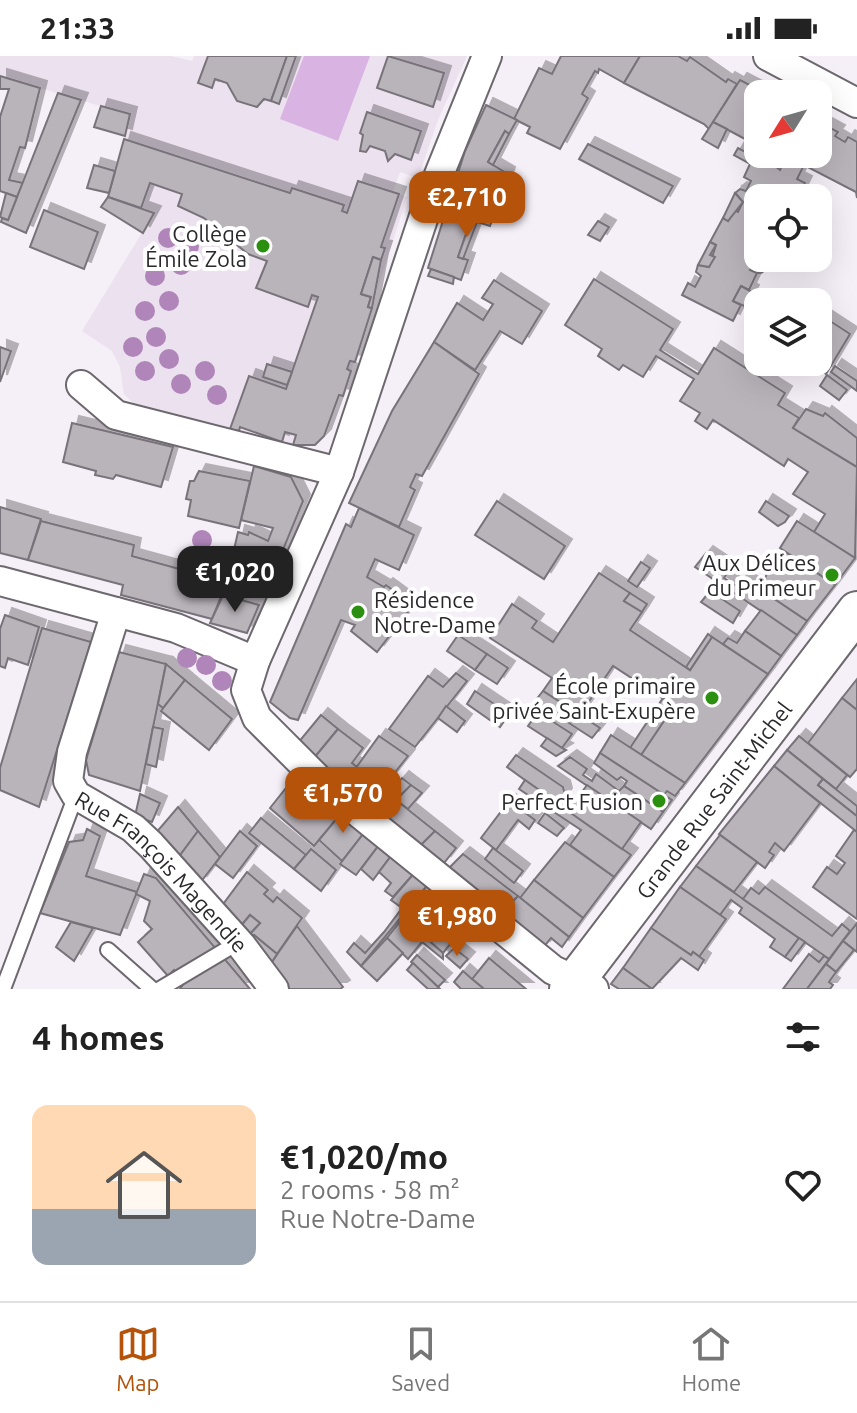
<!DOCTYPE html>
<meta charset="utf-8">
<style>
:root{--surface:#fff;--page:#f6f6f6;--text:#222;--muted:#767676;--line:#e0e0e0;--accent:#b45309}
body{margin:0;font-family:Ubuntu,sans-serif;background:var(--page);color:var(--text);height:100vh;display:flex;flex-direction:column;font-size:30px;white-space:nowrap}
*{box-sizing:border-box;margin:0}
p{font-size:26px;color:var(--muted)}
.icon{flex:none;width:44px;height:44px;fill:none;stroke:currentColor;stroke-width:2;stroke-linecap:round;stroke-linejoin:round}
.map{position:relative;height:933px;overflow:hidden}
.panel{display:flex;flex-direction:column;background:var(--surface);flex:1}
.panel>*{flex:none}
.needle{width:52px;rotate:233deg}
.buttons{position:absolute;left:744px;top:24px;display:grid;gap:16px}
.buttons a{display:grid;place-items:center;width:88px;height:88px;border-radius:16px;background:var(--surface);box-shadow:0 8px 32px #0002;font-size:40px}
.price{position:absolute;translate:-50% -68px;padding:0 18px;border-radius:16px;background:var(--accent);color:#fff;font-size:26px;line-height:52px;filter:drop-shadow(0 2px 4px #0008)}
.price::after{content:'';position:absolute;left:50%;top:48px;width:24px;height:18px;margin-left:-12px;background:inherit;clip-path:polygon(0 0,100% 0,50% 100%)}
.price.current{background:#222;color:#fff}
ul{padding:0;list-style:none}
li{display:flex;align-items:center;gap:24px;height:200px;padding:0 32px}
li+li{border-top:2px solid var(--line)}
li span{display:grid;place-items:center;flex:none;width:224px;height:160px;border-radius:16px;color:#555}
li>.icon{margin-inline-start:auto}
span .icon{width:96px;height:96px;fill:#fffc;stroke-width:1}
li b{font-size:34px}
h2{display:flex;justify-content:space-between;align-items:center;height:96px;padding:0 32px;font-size:34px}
.status{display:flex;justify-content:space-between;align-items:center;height:56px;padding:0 40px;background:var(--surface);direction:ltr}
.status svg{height:22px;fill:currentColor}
.tab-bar{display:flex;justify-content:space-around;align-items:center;height:112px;border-top:2px solid var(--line);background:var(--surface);font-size:22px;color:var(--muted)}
.tab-bar a{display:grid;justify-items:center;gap:4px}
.tab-bar .current{color:var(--accent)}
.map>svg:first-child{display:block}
.built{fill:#ece1ee}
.green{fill:#d9b3e1}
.building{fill:#b9b3ba;stroke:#78737a;stroke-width:2;filter:url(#shadow)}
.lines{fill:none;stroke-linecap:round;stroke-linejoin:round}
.lane-casing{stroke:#6d676e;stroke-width:18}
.street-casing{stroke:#6d676e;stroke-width:32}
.secondary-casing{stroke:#6d676e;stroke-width:42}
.lane{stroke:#fff;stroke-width:14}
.street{stroke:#fff;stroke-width:28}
.secondary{stroke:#fff;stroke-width:38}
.tree{fill:#b085b9}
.poi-dot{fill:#2b900f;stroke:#fff;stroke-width:3}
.labels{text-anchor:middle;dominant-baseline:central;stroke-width:8;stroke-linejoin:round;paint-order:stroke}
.poi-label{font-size:22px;fill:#2a282b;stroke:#fff;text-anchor:end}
.street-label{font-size:22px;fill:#2a282b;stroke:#fff}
</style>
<div class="status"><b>21:33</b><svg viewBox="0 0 49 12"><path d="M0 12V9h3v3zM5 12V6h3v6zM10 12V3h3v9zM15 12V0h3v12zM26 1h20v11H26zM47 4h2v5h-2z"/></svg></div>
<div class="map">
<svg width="857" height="933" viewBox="0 0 857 933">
<defs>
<filter id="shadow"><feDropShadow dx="7" dy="-7" stdDeviation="0" flood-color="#0004"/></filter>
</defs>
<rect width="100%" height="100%" fill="#f5eff7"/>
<polygon class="built" points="0,0 171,0 192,5 194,0 467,0 438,64 418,122 400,116 393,135 407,141 343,340 338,339 321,385 312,390 299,391 134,348 124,338 120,311 112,295 82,275 154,157 108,141 130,59 0,20"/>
<polygon class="green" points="304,0 370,0 338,85 280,63"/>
<g class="building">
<polygon points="208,0 287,0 271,45 264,43 257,51 237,45 227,27 215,23 212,32 198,27"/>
<polygon points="287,0 296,0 279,48 271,45"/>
<polygon points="388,0 444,17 433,51 377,32"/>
<polygon points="561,0 640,0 624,27 599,13 598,17 595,15 582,38 588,42 560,93 527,77 530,71 514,63 539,12 552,18"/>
<polygon points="640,0 678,0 687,5 690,1 726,26 728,23 737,28 709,73 704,68 624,27"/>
<polygon points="0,20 40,32 25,92 20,91 9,124 23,127 17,141 0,135 0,61 9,33 0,33"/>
<polygon points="740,24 767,38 758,38 758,90 713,66"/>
<polygon points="58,37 81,44 26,177 1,166 2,162 8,164"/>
<polygon points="486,49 517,64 509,78 505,75 488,106 508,118 490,170 471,164 458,201 468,204 461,224 428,212 465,95"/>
<polygon points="101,50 130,58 125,80 94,71"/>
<polygon points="367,56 421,75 411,104 395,98 388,105 385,95 370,90 366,96 360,95 363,79 360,77"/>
<polygon points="713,66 727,73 718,92 702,83"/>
<polygon points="825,69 838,76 835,80 845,86 848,81 857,86 857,142 856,136 804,109 797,123 805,127 798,141 790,137 788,142 758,142 758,199 750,214 757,217 749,234 741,230 733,245 741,249 733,265 682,239 688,227 695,231 701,220 696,216 698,209 709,211 716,189 710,186 723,162 728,165 734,154 738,156 743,146 735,137 740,133 746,135 751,125 744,121 750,108 734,99 738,92 763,105 769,105 780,114 785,104 774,98 818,98 818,71 823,73"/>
<polygon points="505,75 509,78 493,109 488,106"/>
<polygon points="124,83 290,137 292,132 344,149 342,155 347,157 358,125 399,138 381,191 385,192 381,204 373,201 361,238 371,241 368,251 372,252 355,306 350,305 347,313 351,315 343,340 339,339 324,380 315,389 293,389 296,379 285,376 282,386 240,371 239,375 230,373 249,320 286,333 318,241 312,239 308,251 256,232 267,205 248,198 204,162 178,150 182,138 150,127 141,152 108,141"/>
<polygon points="588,88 673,130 663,147 579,103"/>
<polygon points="94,109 115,115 109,137 87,132"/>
<polygon points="6,137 17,141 8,164 0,161"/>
<polygon points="735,137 743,146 728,165 723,162"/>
<polygon points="108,141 154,157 143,177 101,151"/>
<polygon points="44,154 98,176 84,213 30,191"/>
<polygon points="471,164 477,166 463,203 458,201"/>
<polygon points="598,165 609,171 600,185 588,179"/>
<polygon points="710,186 716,189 710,199 715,201 709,211 698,209"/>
<polygon points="373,201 381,204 372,252 368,251 371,241 361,238"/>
<circle cx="759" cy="209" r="8"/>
<polygon points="431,213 454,221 453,228 428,220"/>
<polygon points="594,223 673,273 660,294 698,318 714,292 785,337 778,349 799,362 793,372 857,411 855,502 814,476 825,458 793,438 808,416 788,403 784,410 713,364 707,373 695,365 700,357 680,345 694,323 656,300 643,321 623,309 619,314 598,300 602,293 565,269"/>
<polygon points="494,224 542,255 522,288 500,275 475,314 434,286 457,247 483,264 493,248 482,242"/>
<polygon points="741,230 752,236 744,250 733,245"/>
<polygon points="818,257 850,278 826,318 811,306 818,306"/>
<polygon points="434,286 479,318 422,420 416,418 410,431 415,434 399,471 349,447 392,355"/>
<polygon points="0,291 11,295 0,326"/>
<polygon points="267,308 292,316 287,329 263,321"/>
<polygon points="835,310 857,325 857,335 831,316"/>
<polygon points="827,319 847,334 839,344 820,330"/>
<polygon points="806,353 823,360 825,357 857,382 857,411 793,372"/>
<polygon points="72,367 173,391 161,431 116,419 113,423 95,419 96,415 63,406"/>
<polygon points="254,410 291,421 303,445 264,540 226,529 238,476 248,479 249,476 268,485 273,472 241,464"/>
<polygon points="199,415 250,425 239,472 188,460 191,444 186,443 190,425 194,425"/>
<polygon points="497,445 565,490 544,523 475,479"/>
<polygon points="766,445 789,460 785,466 778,470 759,456"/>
<polygon points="0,451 41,463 28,504 0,497"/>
<polygon points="359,452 414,479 399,514 375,503 367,521 384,531 386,529 413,549 377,596 351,575 355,569 341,564 298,664 290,662 270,646 346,468 351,471"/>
<polygon points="41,465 134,489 132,500 227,526 212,563 121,539 123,529 28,504"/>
<polygon points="797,465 855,502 835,529 780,492"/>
<polygon points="785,496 835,529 807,565 761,534 767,517"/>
<polygon points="706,497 730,513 724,522 737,530 743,522 807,565 797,579 695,511"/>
<polygon points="641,506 650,512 637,531 628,525"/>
<polygon points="599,517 630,537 624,545 642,556 630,574 690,614 712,581 768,618 685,727 641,699 674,650 613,610 580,659 543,635 552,622 490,582 512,548 537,565 532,572 553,586"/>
<polygon points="225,535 227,540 259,549 247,577 210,567"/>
<polygon points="710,535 740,555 733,567 701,546"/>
<polygon points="630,537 647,548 642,556 624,545"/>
<polygon points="761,554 797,579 781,600 745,575"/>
<polygon points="5,559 39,571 28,609 8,602 5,612 0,610 0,573"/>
<polygon points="42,572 91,586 39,751 0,734 0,712"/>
<polygon points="745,575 781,600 768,618 723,588 728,582 737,587"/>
<polygon points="708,578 712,581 690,614 686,611"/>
<polygon points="458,579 487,598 475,614 447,595"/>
<polygon points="119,596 166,608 140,735 89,719 86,704"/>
<polygon points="487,598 508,612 497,628 475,614"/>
<polygon points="166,608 185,624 163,652 158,648"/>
<polygon points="456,617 467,625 415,691 389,673 428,620 443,631"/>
<polygon points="857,623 857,654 842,642"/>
<polygon points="185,624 232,663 209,694 161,655"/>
<polygon points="475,635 509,658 500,671 467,648"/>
<polygon points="543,635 600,672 592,682 535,645"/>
<polygon points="663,642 674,650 641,699 630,692"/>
<polygon points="842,642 857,654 857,713 850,721 808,687"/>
<polygon points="446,650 465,665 457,676 438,662"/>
<polygon points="538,656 572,678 562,692 528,670"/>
<polygon points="321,659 338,673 314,702 297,688"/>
<polygon points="153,671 163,673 156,711 146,708"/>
<polygon points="338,673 363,692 352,707 357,711 345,727 314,702"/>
<polygon points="611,679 685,727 675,740 667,735 664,739 600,697"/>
<polygon points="379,680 408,700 370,748 345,727"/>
<polygon points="799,680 847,719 836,733 787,694"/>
<polygon points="547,682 562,692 566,694 556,700 541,690"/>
<polygon points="787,694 823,723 818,729 857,760 857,776 774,710"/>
<polygon points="600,697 672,744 663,756 624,730 627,725 621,721 617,724 594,707"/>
<polygon points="516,699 563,731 565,739 558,748 507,711"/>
<polygon points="570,701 587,713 583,719 592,725 596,718 619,735 624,730 663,756 651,773 558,710"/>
<polygon points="774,710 820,747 784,795 775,787 769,796 774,799 765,812 719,778"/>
<polygon points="298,717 344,754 314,790 270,752"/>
<polygon points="402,722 411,729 396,744 389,737"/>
<polygon points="823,723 857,750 857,760 818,729"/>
<polygon points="525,724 631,799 614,821 570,789 581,774 519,733"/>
<polygon points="411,729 422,737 408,753 396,744"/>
<polygon points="587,729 641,766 622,793 568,755"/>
<polygon points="140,738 160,747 152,766 135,760"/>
<polygon points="396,744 435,775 421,789 375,751 381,746 389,752"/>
<polygon points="509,745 535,764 529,773 518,764 496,794 481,782"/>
<polygon points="178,751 198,775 178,802 155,778"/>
<polygon points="344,754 367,773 342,805 319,784"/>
<polygon points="545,757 564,772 557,780 538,767"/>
<polygon points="261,762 306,799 294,813 249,777"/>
<polygon points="87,773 100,780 86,820 137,836 120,879 40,857 69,786 83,784"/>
<polygon points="367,773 382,785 356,819 340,808"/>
<polygon points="854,774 857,776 857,863 813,831 827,811 837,818 845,807 836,800"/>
<polygon points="198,775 220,801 200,827 178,802"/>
<polygon points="240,775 257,790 233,822 215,808"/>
<polygon points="435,775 456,792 444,807 421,789"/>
<polygon points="720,779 757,806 734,836 696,810"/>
<polygon points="382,785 394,796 373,824 361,813"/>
<polygon points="565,786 614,821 583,862 534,824"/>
<polygon points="493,792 523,815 514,827 485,803"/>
<polygon points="311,793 336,814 321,835 294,813"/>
<polygon points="394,796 417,814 393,841 385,835 391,827 379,816"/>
<polygon points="463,798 518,840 503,856 449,812"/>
<polygon points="696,810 799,882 785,901 770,891 775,883 739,857 742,852 731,844 720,859 680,831"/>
<polygon points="417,814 430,826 361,910 347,896 354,887 365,897 384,876 402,852 391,844"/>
<polygon points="247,816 268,834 264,838 273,846 277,841 302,862 277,898 254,879 248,880 260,867 250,859 240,871 221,851"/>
<polygon points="144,818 156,822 250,933 180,933 184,927 174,914 168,920 138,886 152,873 144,865 150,845 136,838"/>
<polygon points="534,824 583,862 569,881 520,842"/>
<polygon points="430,826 471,861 457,879 432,857 427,864 452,886 443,897 403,862"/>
<polygon points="680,831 726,863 699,901 693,896 691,899 651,872"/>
<polygon points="765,831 832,880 842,868 850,875 829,903 743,843 751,832 759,838"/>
<polygon points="518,840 569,881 562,891 551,882 543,892 501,858"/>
<polygon points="250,859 260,867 248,880 240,871"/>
<polygon points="403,862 443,897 443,903 422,886 408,903 387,882"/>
<polygon points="71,866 93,872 74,905 56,891"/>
<polygon points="857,867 857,896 843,885"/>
<polygon points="297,870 343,931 340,933 287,933 269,910"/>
<polygon points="651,872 691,899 693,896 704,904 698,914 681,902 652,933 623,912"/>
<polygon points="254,879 277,898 272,906 250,882"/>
<polygon points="387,882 403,897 377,925 361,910"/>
<polygon points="799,882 805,886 791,905 785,901"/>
<polygon points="843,885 854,894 836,916 826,908"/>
<polygon points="454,892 468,903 460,912 446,900"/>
<polygon points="809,898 819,906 824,900 829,903 807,933 783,933"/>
<polygon points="417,899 445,924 438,931 411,906"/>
<polygon points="489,902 526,933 484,933 472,923"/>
<polygon points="413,907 438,931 440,933 428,933 407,914"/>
<polygon points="826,908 836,916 829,926 833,929 830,933 807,933"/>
<polygon points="623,912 652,933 619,933 611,928"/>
<polygon points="463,915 472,923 484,933 461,933 454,926"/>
</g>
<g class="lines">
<defs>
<g id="lane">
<polyline points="108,894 152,933"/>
<polyline points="3,933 76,739"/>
<polyline points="160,933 239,886"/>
</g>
<g id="street">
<polyline points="487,0 432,136 339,416 255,605 246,634 257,662 322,727 553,914 594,933"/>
<polyline points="768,0 857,47"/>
<polyline points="81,329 116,359 339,416"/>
<polyline points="0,525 176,572 255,605"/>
<path id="s1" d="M116,556L72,696L68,725L76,739L133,772L151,789L241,889L274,933"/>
</g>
<g id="secondary">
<path id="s2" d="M569,933L857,555"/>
</g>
</defs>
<use href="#lane" class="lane-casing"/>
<use href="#street" class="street-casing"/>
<use href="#secondary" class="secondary-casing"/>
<use href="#lane" class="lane"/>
<use href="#street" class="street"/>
<use href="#secondary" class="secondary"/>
</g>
<g class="tree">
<circle cx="168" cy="182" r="10"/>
<circle cx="189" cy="190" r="10"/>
<circle cx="181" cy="209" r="10"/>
<circle cx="155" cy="220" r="10"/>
<circle cx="169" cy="245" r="10"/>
<circle cx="145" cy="255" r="10"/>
<circle cx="156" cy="281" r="10"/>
<circle cx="133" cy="291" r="10"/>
<circle cx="169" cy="303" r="10"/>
<circle cx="145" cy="315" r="10"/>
<circle cx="205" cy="315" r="10"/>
<circle cx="181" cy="328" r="10"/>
<circle cx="217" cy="339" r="10"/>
<circle cx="202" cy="484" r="10"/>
<circle cx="187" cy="602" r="10"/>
<circle cx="206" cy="609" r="10"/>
<circle cx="222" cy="625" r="10"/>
</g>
<g class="poi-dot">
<circle cx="263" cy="190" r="8"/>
<circle cx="832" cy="519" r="8"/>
<circle cx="358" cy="556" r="8"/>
<circle cx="712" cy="642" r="8"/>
<circle cx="659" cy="745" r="8"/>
</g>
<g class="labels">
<g class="poi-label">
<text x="247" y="177">Collège<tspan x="247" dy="25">Émile Zola</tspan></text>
<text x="816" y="506">Aux Délices<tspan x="816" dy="25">du Primeur</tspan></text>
<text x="374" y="543" text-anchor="start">Résidence<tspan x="374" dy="25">Notre-Dame</tspan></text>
<text x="696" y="629">École primaire<tspan x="696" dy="25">privée Saint-Exupère</tspan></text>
<text x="643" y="745">Perfect Fusion</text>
</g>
<g class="street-label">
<text stroke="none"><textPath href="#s2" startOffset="238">Grande Rue Saint-Michel</textPath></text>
<text stroke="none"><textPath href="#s1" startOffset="308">Rue François Magendie</textPath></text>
</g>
</g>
</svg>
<div class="buttons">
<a><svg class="needle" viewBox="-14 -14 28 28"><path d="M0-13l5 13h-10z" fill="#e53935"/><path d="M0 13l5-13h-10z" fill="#767676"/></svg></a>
<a><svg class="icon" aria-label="locate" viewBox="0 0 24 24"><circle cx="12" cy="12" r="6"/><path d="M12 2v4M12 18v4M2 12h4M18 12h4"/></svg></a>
<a><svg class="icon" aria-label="layers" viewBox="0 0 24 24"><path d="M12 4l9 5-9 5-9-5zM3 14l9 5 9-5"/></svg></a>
</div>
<b class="price" style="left:467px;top:183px">€2,710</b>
<b class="price current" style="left:235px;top:558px">€1,020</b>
<b class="price" style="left:343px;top:779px">€1,570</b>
<b class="price" style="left:457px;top:902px">€1,980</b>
</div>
<section class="panel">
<h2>4 homes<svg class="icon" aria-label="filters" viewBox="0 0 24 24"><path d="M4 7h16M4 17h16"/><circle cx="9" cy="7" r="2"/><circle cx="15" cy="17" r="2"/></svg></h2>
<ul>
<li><span style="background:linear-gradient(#ffd9b3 65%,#9aa5b1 0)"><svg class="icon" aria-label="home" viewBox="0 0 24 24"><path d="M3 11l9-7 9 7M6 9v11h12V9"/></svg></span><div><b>€1,020/mo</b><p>2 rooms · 58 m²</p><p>Rue Notre-Dame</p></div><svg class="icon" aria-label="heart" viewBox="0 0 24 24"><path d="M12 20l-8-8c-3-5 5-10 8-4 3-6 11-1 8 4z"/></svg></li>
</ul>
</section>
<nav class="tab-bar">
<a class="current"><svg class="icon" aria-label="map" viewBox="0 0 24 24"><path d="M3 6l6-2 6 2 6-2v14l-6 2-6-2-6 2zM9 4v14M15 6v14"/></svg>Map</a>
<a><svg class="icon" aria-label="saved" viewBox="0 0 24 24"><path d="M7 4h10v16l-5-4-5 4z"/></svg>Saved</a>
<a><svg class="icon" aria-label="home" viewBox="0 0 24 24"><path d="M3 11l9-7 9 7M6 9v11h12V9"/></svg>Home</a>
</nav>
